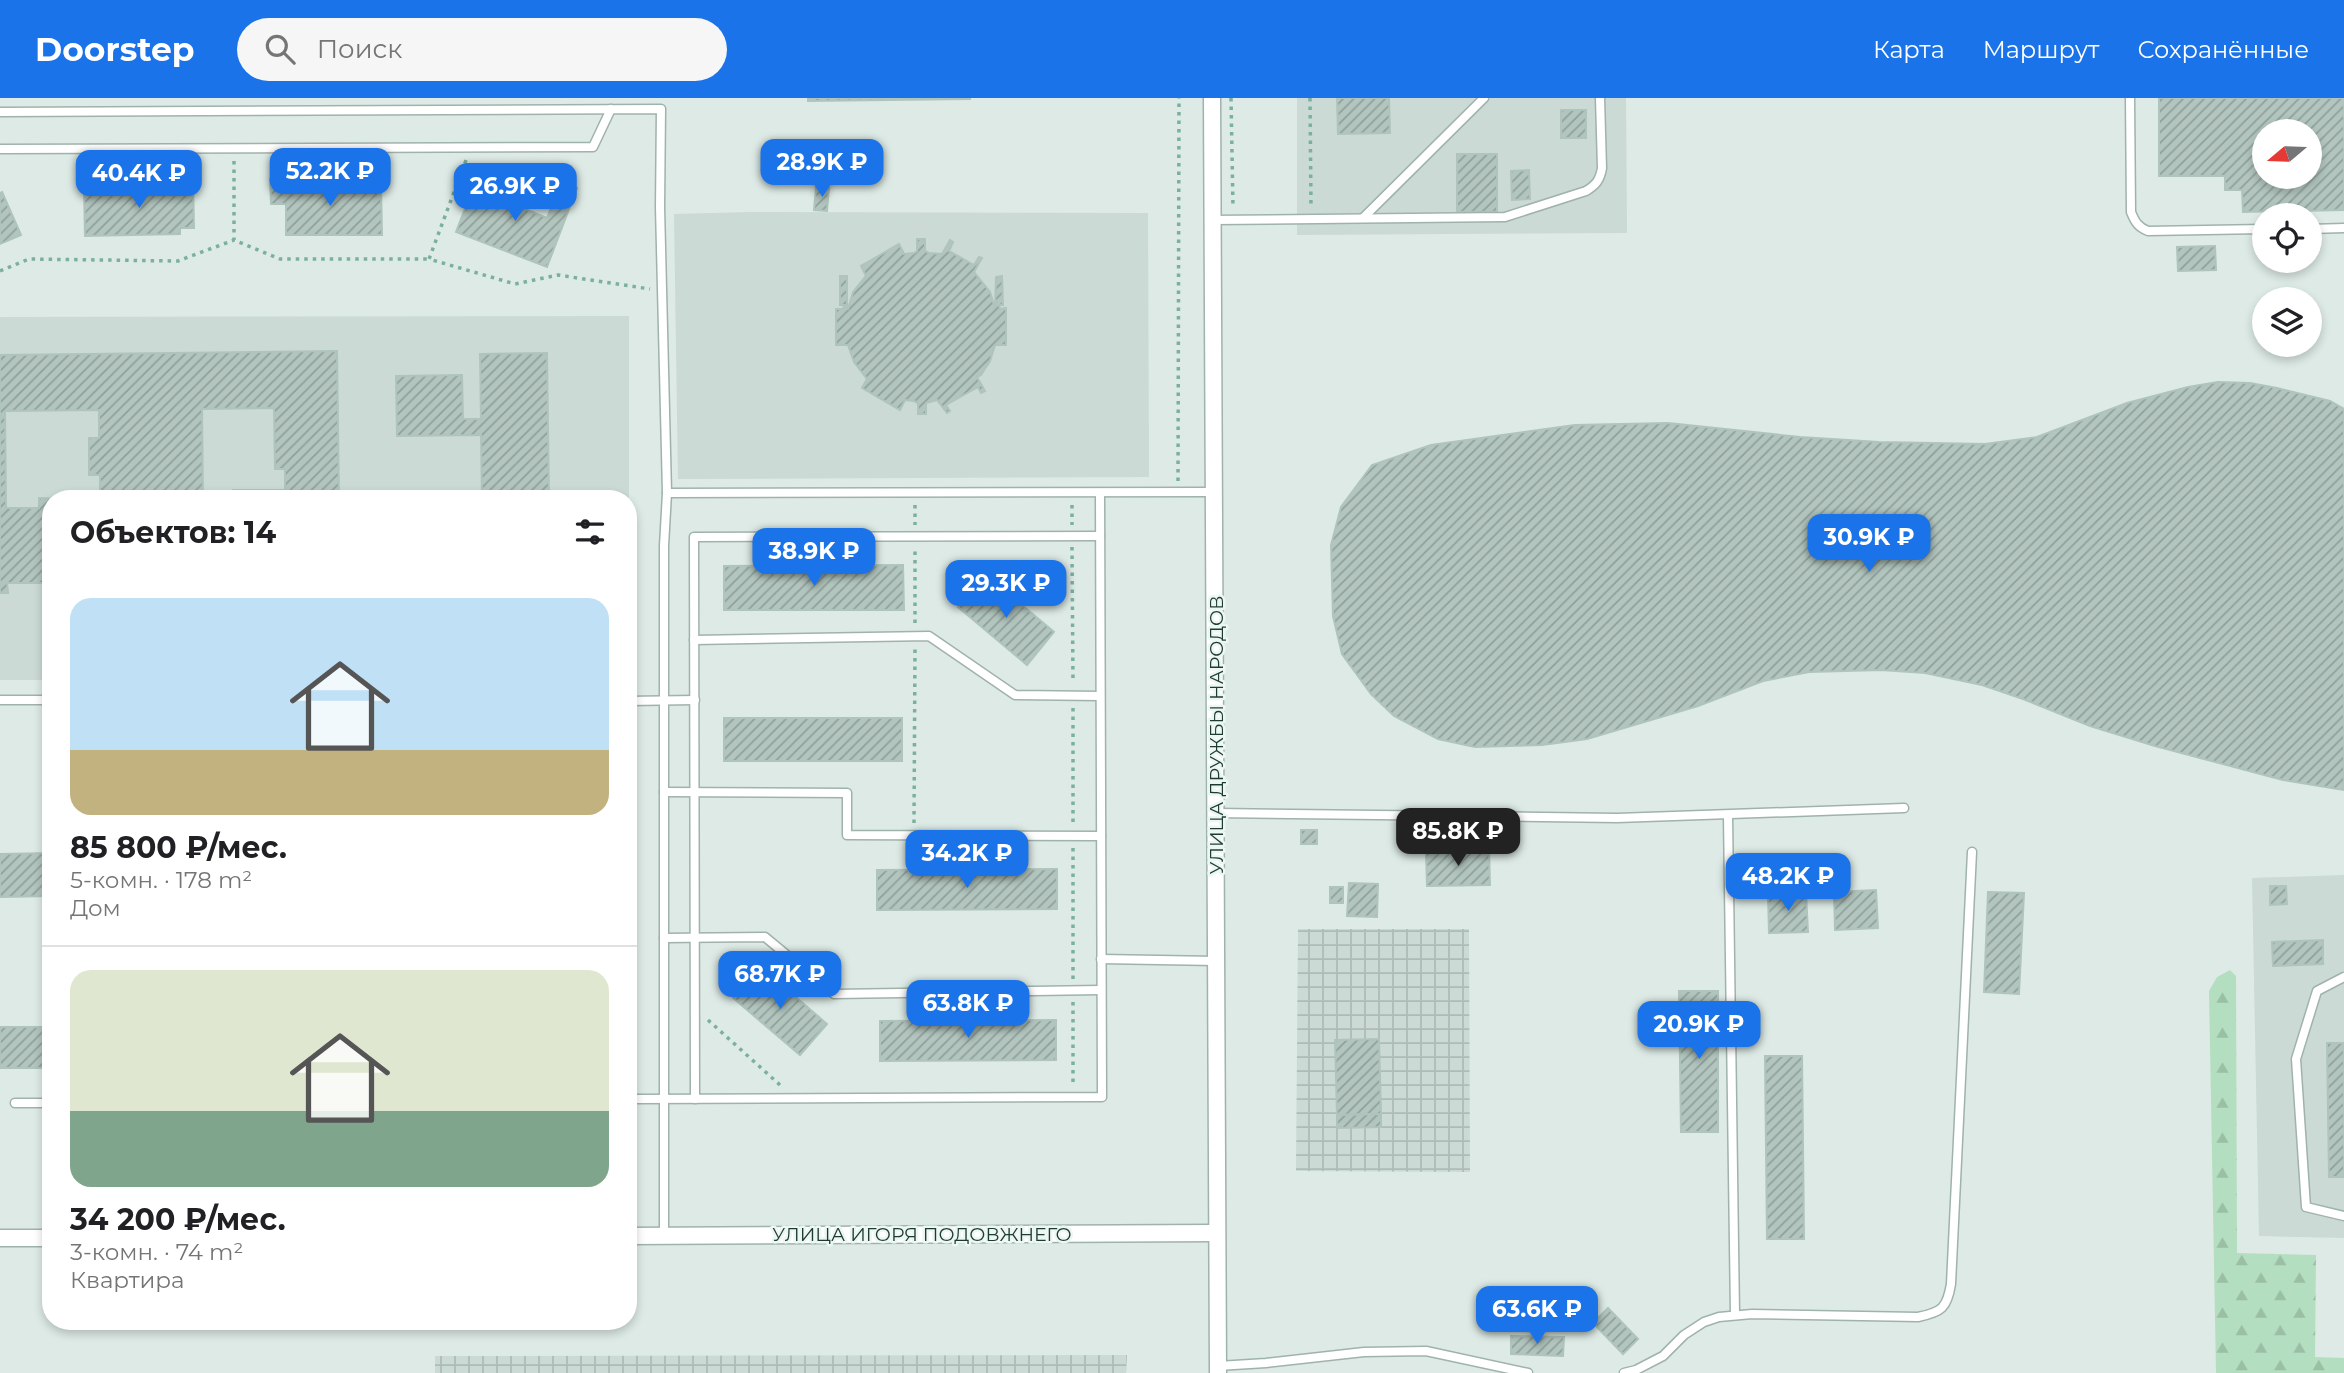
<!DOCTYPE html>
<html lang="ru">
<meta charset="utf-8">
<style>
:root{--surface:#fff;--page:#f6f6f6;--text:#202124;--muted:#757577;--line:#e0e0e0;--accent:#1a73e8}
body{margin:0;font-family:Montserrat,sans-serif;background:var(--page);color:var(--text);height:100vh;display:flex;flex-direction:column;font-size:26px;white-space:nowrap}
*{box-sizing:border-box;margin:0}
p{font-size:23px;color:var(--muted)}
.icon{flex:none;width:38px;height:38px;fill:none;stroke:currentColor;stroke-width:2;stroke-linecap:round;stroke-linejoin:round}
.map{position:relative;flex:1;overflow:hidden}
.side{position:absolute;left:42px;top:392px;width:595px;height:840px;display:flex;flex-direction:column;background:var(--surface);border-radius:28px;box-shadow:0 4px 10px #0003}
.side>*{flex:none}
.needle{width:46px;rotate:251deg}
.tools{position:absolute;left:2252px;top:21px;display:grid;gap:14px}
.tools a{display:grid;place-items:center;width:70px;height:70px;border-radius:50%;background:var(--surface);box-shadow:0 4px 10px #0003;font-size:35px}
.price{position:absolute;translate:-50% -60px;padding:0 16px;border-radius:14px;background:var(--accent);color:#fff;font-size:23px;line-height:46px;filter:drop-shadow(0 2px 4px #0008)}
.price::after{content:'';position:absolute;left:50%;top:42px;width:21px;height:16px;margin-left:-10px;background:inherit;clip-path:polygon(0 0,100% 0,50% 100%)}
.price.selected{background:#222;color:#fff}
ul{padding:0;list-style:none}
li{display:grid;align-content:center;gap:14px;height:371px;padding:0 28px}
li+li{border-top:2px solid var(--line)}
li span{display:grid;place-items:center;height:217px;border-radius:21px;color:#555}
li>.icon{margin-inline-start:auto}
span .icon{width:126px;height:126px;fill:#fffc;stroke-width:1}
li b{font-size:30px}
h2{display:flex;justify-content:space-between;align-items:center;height:84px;padding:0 28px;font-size:30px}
header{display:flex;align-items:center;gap:42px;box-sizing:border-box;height:98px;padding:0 35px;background:var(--accent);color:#fff}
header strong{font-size:33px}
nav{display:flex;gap:38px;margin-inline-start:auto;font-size:24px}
.search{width:490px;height:63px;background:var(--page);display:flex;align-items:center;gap:18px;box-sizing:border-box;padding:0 24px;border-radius:38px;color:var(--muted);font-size:26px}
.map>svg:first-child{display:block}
.built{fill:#cbdad4}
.industrial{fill:url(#industrial-grid)}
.forest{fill:url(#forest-firs)}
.building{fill:url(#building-hatch);stroke:#afc4bc;stroke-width:2;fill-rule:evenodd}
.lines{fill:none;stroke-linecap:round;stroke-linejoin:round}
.lane-casing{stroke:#a0b2ac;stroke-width:11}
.street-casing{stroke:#a0b2ac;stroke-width:19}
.path{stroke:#7bb0a1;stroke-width:3.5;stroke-dasharray:3.5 5;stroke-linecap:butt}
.lane{stroke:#fff;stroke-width:8}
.street{stroke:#fff;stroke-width:16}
.labels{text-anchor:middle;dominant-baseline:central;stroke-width:5;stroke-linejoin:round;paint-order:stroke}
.street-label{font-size:19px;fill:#1e3b33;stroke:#edf7f2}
</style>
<header>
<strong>Doorstep</strong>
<div class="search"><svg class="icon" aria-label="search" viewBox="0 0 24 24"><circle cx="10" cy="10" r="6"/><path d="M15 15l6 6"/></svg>Поиск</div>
<nav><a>Карта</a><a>Маршрут</a><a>Сохранённые</a></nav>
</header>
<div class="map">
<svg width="2344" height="1275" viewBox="0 0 2344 1275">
<defs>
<pattern id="industrial-grid" width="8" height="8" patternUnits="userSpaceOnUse" patternTransform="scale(1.75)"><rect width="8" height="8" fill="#cbdad4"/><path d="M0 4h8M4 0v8" fill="none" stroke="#aebcb6"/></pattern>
<pattern id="forest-firs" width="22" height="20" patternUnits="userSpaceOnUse" patternTransform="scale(1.75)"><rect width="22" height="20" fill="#b4dec0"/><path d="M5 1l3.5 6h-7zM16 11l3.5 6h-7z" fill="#9abfa5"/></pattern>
<pattern id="building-hatch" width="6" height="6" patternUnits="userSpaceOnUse" patternTransform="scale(1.75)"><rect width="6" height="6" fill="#b2c5be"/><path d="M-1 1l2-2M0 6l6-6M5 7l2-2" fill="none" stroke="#90a19b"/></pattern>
</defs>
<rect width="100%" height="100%" fill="#ddeae5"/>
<g class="built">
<polygon points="1297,0 1626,0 1627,135 1297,137"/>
<polygon points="751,114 1148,115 1149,379 678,381 674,116"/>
<polygon points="629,218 629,548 628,401 51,401 51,582 0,582 0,219"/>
<polygon points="2344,777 2344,1140 2259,1138 2252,780"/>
</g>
<g class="industrial">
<polygon points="1298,831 1469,831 1470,1074 1296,1073"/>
<polygon points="1127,1257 1126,1275 435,1275 435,1258"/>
</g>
<polygon class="forest" points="2230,872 2236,878 2237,1155 2316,1157 2315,1259 2344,1260 2344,1275 2216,1275 2209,893 2217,879"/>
<g class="building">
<polygon points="808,0 970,0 970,1 808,3"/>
<polygon points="1337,0 1389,0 1390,35 1338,36"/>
<path d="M2159,0H2344V112L2243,114L2242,92H2225V78H2159ZM2264,33H2310V79H2264Z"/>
<rect x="1561" y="12" width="25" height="28"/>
<rect x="1457" y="56" width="40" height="58"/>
<polygon points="1529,72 1530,101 1512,102 1511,73"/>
<polygon points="323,80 351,80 351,89 381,88 382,137 286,137 286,106 271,106 270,81 287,81 287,88 323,88"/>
<polygon points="179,81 193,81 194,130 180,130 180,136 85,138 84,90 179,88"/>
<polygon points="561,84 577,90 547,169 456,134 475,85 527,105 525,111 547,120"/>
<polygon points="816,89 829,90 827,113 814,112"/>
<polygon points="2,94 21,137 0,146 0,95"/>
<polygon points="917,141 925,141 925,153 929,155 942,156 950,142 953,144 949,153 974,167 979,159 982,160 974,174 990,194 995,210 996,179 1002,178 1003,207 999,207 1000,211 1006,210 1006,247 995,247 990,263 981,277 977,279 985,293 981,295 978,289 946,307 950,313 947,315 937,302 926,305 926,316 918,316 918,305 914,303 905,302 900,312 862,290 867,281 854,264 848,247 836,247 836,211 843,211 844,207 840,207 840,178 847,178 847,211 848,211 853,194 866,178 861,168 899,146 904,156 914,155 917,153"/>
<polygon points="2215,148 2216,172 2178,173 2177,149"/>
<polygon points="337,253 339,401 233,401 233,392 285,392 285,371 275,371 274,310 202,311 203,401 100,401 100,377 89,377 89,340 99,340 99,312 5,313 6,410 39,410 39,400 70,401 51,401 51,485 7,485 8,495 0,495 0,257"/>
<polygon points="547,255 549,401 482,401 481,337 397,338 396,278 462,277 463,321 481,321 480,256"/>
<polygon points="2218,284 2250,285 2277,290 2330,303 2344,311 2344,692 2283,682 2155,648 2090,628 2023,601 1982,587 1925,575 1881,572 1809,574 1763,583 1698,608 1587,641 1542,647 1475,649 1438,641 1394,618 1371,596 1342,556 1333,518 1331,447 1341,409 1372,367 1431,347 1575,327 1668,325 1800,339 1879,344 1985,346 2037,339 2127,305 2188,289"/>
<polygon points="903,467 904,512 724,512 724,468"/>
<polygon points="985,476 1054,534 1027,567 958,509"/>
<rect x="724" y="620" width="178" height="43"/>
<rect x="1301" y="732" width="16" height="14"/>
<polygon points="1489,751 1490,787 1427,788 1426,752"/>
<polygon points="51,755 51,798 0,799 0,756"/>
<polygon points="1057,771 1057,811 877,812 877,772"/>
<polygon points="1349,785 1378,786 1377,819 1347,818"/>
<polygon points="2270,788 2286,788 2287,806 2270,807"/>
<rect x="1330" y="789" width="13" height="16"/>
<polygon points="1876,792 1878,830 1835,832 1834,794"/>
<polygon points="1988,794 2024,795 2019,896 1984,894"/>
<polygon points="1806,795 1808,834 1769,835 1768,796"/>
<polygon points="2323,842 2323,866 2273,868 2272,844"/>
<polygon points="760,868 827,926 800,957 733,900"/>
<polygon points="1679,893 1718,893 1718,1034 1681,1034"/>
<polygon points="1056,922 1056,962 880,963 880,923"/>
<rect x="0" y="929" width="51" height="41"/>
<polygon points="1379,941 1381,1016 1337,1017 1335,942"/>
<polygon points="2327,945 2344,945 2344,1079 2329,1079"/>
<polygon points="1765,958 1802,958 1804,1141 1767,1141"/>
<polygon points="1381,1016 1381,1029 1337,1030 1337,1017"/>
<polygon points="1608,1210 1638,1241 1623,1256 1593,1225"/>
<polygon points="1511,1238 1564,1239 1563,1258 1511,1256"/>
</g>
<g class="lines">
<defs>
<g id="lane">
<path d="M2130,0L2131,114C2135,124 2138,129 2148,133L2264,131"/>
<polyline points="0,14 661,11 660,109 667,395 664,448 664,1137"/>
<polyline points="0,51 593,49 611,11"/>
<polyline points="1363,120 1484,0"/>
<path d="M1212,122L1505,119L1586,93C1596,87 1600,82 1602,70L1600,0"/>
<polyline points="2310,131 2344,130"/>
<polyline points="667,395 1215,394"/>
<polyline points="694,542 929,538 1015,597 1100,598"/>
<polyline points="0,602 51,602"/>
<polyline points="628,603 695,602"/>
<polyline points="664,694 847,695 847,737 1101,738"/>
<polyline points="1216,715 1617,720 1904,710"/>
<polyline points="1728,718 1735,1217"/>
<polyline points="664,840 765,839 834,896 1101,892"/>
<polyline points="1101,861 1216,863"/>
<polyline points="2344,879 2317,893 2296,961 2306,1109 2344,1118"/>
<polyline points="636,1001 1102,999 1100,395"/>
<polyline points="695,1001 694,439 1100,438"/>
<polyline points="15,1005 51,1005"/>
<polyline points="1218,1268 1266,1265 1364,1254 1426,1253 1528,1275"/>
<path d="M1624,1275L1636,1272L1663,1258L1684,1237L1704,1224L1719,1219L1752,1216L1918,1219C1942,1214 1947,1210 1951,1186L1972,754"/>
</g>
<g id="street">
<polyline points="1212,0 1218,1275"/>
<polyline points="628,1138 1216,1135"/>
<polyline points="0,1140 51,1140"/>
</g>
</defs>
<use href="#lane" class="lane-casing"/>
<use href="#street" class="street-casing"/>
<g class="path">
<polyline points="1231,0 1233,110"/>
<polyline points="1310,0 1311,110"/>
<polyline points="466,62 429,161 515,186 558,177 650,191"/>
<polyline points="234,63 234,142 280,161 429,161"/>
<polyline points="0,173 29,161 178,163 234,142"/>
<polyline points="1178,383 1179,0"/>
<polyline points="915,407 915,427"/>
<polyline points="1072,407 1072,427"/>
<polyline points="1072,449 1073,584"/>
<polyline points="915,525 915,449"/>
<polyline points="1073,610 1073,724"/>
<polyline points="914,725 915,551"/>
<polyline points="1073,750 1073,882"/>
<polyline points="1073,904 1073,987"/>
<polyline points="708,922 780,987"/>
</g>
<use href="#lane" class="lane"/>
<use href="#street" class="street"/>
</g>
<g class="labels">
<g class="street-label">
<text transform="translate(1216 637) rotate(-90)">УЛИЦА ДРУЖБЫ НАРОДОВ</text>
<text x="922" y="1136">УЛИЦА ИГОРЯ ПОДОВЖНЕГО</text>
</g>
</g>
</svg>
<div class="tools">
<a><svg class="needle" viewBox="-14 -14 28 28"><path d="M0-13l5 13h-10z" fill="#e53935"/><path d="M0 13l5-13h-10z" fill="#757577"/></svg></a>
<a><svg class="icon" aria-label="locate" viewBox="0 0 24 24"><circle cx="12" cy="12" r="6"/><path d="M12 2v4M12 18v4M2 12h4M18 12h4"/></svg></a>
<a><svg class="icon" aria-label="layers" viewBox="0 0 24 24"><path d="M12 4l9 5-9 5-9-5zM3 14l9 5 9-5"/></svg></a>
</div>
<b class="price" style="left:822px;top:101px">28.9K ₽</b>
<b class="price" style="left:330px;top:110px">52.2K ₽</b>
<b class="price" style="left:139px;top:112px">40.4K ₽</b>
<b class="price" style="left:515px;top:125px">26.9K ₽</b>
<b class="price" style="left:1869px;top:476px">30.9K ₽</b>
<b class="price" style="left:814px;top:490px">38.9K ₽</b>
<b class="price" style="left:1006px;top:522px">29.3K ₽</b>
<b class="price selected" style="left:1458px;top:770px">85.8K ₽</b>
<b class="price" style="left:967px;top:792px">34.2K ₽</b>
<b class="price" style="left:1788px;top:815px">48.2K ₽</b>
<b class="price" style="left:780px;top:913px">68.7K ₽</b>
<b class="price" style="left:968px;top:942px">63.8K ₽</b>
<b class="price" style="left:1699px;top:963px">20.9K ₽</b>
<b class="price" style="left:1537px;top:1248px">63.6K ₽</b>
<section class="side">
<h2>Объектов: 14<svg class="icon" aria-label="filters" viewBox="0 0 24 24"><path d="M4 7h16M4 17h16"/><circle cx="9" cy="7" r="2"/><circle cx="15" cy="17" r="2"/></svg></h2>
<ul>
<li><span style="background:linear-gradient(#bfe0f5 70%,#c2b280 0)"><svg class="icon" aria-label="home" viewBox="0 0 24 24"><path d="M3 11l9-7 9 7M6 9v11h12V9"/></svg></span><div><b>85 800 ₽/мес.</b><p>5-комн. · 178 m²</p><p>Дом</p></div></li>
<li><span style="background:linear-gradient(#dfe7d0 65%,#7fa58c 0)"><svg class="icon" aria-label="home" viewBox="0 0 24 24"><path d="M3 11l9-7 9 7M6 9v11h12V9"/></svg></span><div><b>34 200 ₽/мес.</b><p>3-комн. · 74 m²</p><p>Квартира</p></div></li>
</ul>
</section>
</div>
